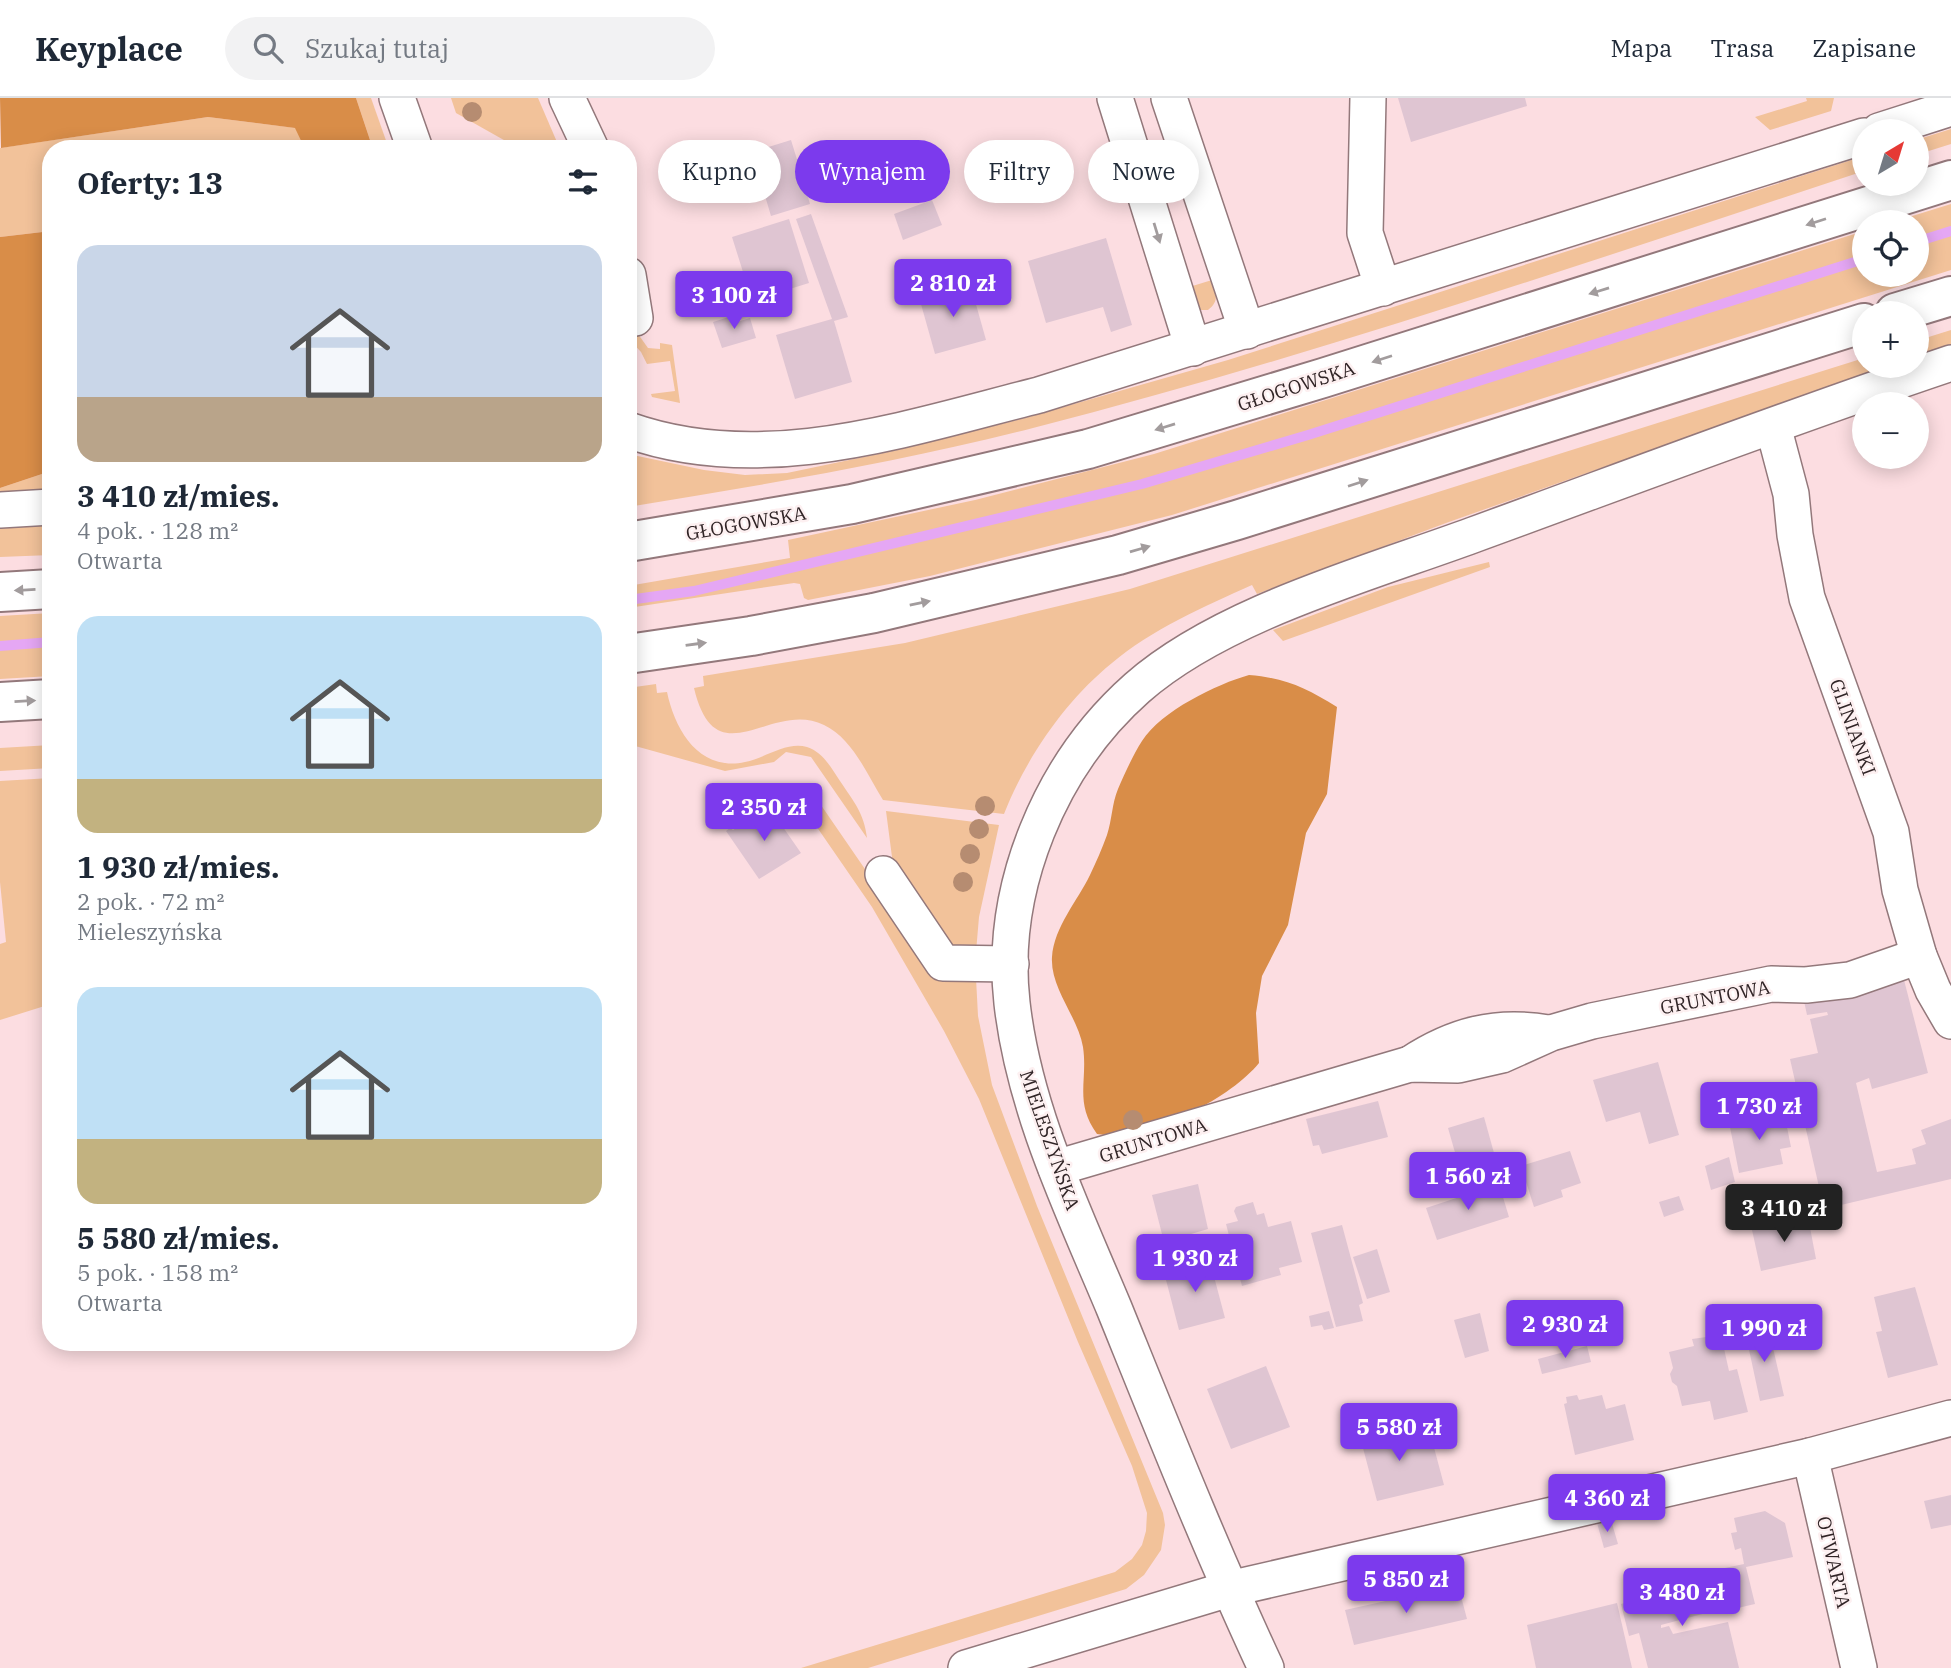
<!DOCTYPE html>
<html lang="pl">
<meta charset="utf-8">
<style>
:root{--surface:#fff;--page:#f2f2f3;--text:#1f2937;--muted:#747a83;--line:#e0e1e3;--accent:#7c3aed}
body{margin:0;font-family:"IBM Plex Serif",serif;background:var(--page);color:var(--text);height:100vh;display:flex;flex-direction:column;font-size:26px;white-space:nowrap}
*{box-sizing:border-box;margin:0}
p{font-size:23px;color:var(--muted)}
.icon{flex:none;width:38px;height:38px;fill:none;stroke:currentColor;stroke-width:2;stroke-linecap:round;stroke-linejoin:round}
.map{position:relative;flex:1;overflow:hidden}
.side{position:absolute;left:42px;top:42px;width:595px;height:1211px;display:flex;flex-direction:column;background:var(--surface);border-radius:28px;box-shadow:0 4px 18px #0003}
.side>*{flex:none}
.top-card{position:absolute;left:658px;top:42px;width:665px;height:63px;display:flex;gap:14px}
.needle{width:46px;rotate:38deg}
.tools{position:absolute;left:1852px;top:21px;display:grid;gap:14px}
.tools a{display:grid;place-items:center;width:77px;height:77px;border-radius:50%;background:var(--surface);box-shadow:0 4px 18px #0003;font-size:35px}
.price{position:absolute;translate:-50% -60px;padding:0 16px;border-radius:7px;background:var(--accent);color:#fff;font-size:23px;line-height:46px;filter:drop-shadow(0 2px 4px #0008)}
.price::after{content:'';position:absolute;left:50%;top:42px;width:21px;height:16px;margin-left:-10px;background:inherit;clip-path:polygon(0 0,100% 0,50% 100%)}
.price.current{background:#222;color:#fff}
ul{padding:0;list-style:none}
li{display:grid;align-content:center;gap:14px;height:371px;padding:0 35px}
li span{display:grid;place-items:center;height:217px;border-radius:21px;color:#555}
li>.icon{margin-inline-start:auto}
span .icon{width:126px;height:126px;fill:#fffc;stroke-width:1}
li b{font-size:30px}
h2{display:flex;justify-content:space-between;align-items:center;height:84px;padding:0 35px;font-size:30px}
.pill{padding:0 24px;border-radius:32px;background:var(--surface);box-shadow:0 4px 18px #0003;font-size:24px;line-height:63px}
.pill.current{background:var(--accent);color:#fff}
header{display:flex;align-items:center;gap:42px;box-sizing:border-box;height:98px;padding:0 35px;background:var(--surface);border-bottom:2px solid var(--line)}
header strong{font-size:33px}
nav{display:flex;gap:38px;margin-inline-start:auto;font-size:24px}
.search{width:490px;height:63px;background:var(--page);display:flex;align-items:center;gap:18px;box-sizing:border-box;padding:0 24px;border-radius:38px;color:var(--muted);font-size:26px}
.map>svg:first-child{display:block}
.green{fill:#f2c29a}
.forest{fill:#d98d48}
.lines{fill:none;stroke-linecap:round;stroke-linejoin:round}
.stream{stroke:#e5a7f4;stroke-width:10}
.building{fill:#dfc5d2}
.minor-casing{stroke:#93787b;stroke-width:38}
.major-casing{stroke:#93787b;stroke-width:42}
.minor{stroke:#fff;stroke-width:35}
.major{stroke:#fff;stroke-width:38}
.tree{fill:#b68c71}
.oneway{fill:#a29c9d}
.labels{text-anchor:middle;dominant-baseline:central;stroke-width:5;stroke-linejoin:round;paint-order:stroke}
.street-label{font-size:19px;fill:#302426;stroke:#fdf0f1}
</style>
<header>
<strong>Keyplace</strong>
<div class="search"><svg class="icon" aria-label="search" viewBox="0 0 24 24"><circle cx="10" cy="10" r="6"/><path d="M15 15l6 6"/></svg>Szukaj tutaj</div>
<nav><a>Mapa</a><a>Trasa</a><a>Zapisane</a></nav>
</header>
<div class="map">
<svg width="1951" height="1570" viewBox="0 0 1951 1570">
<rect width="100%" height="100%" fill="#fcdde1"/>
<g class="green">
<polygon points="356,0 371,0 389,51 373,51"/>
<polygon points="451,0 538,0 560,51 520,51 456,15"/>
<polygon points="1806,0 1834,0 1831,13 1770,32 1755,19 1807,3"/>
<polygon points="208,19 296,30 305,51 51,51 51,133 0,139 0,50"/>
<polygon points="1951,31 1951,46 1916,57 1916,42"/>
<path d="M1864,58V73C1588,164 1314,258 1033,330C899,364 764,387 628,409V356L704,372L745,377L787,375L902,351L1025,320L1228,262Z"/>
<polygon points="1951,106 1951,172 1172,417 930,478 808,502 804,500 800,486 794,485 628,510 628,488 790,460 788,442 975,402 1154,356 1864,133 1864,177 1916,177 1916,124 1893,124"/>
<path d="M1212,182C1216,195 1220,203 1208,212H1197L1186,190Z"/>
<polygon points="628,222 648,250 660,251 660,245 672,247 680,305 652,299 651,296 675,293 670,263 647,266 641,254 628,240"/>
<polygon points="1951,232 1951,246 1916,258 1916,243"/>
<path d="M1864,260V268H1889L1446,425L1257,496L1252,487C1205,508 1151,532 1112,565C1065,603 1026,660 1004,716L883,702C867,676 852,640 824,627C771,601 716,682 694,590L704,588L703,578L905,545L1130,491Z"/>
<polygon points="51,373 51,397 0,402 0,390"/>
<polygon points="51,423 51,457 0,459 0,427"/>
<polygon points="1489,464 1490,469 1283,543 1273,532 1388,489"/>
<polygon points="51,515 51,578 0,581 0,518"/>
<path d="M656,586L657,595L667,594C675,632 699,674 745,664C765,660 787,643 807,649C823,654 832,671 840,683C854,704 864,715 867,740L811,659L786,654L774,664L725,673L628,646V590Z"/>
<polygon points="51,647 51,670 0,673 0,650"/>
<polygon points="51,680 51,906 0,922 0,846 6,844 0,784 0,683"/>
<polygon points="792,693 812,694 935,873 976,880 978,918 992,987 1037,1108 1163,1415 1165,1427 1161,1452 1144,1477 1126,1491 868,1570 801,1570 1115,1474 1132,1461 1142,1447 1146,1433 1147,1415 1132,1368 1078,1244 979,1001 944,933 872,809"/>
<polygon points="886,713 999,727 979,819 976,854 944,855 895,782"/>
</g>
<g class="forest">
<polygon points="0,0 356,0 373,51 305,51 295,30 208,19 1,50"/>
<polygon points="51,133 51,373 0,390 0,139"/>
<path d="M1249,577C1286,580 1306,590 1337,609L1327,696L1306,735L1288,827L1262,878L1256,915L1259,965C1229,1002 1145,1044 1097,1036C1074,1004 1088,983 1083,949C1078,919 1050,890 1052,859C1054,829 1078,802 1090,777C1096,764 1102,751 1107,737C1112,722 1112,705 1118,691C1125,675 1133,657 1142,643C1161,613 1217,586 1249,577Z"/>
</g>
<g class="lines">
<g class="stream">
<polyline points="1916,144 1951,133"/>
<polyline points="628,502 694,493 1142,386 1308,337 1864,161"/>
<polyline points="0,548 51,544"/>
</g>
</g>
<g class="building">
<polygon points="1398,0 1525,0 1527,8 1411,44"/>
<polygon points="791,42 799,68 814,63 822,87 806,92 810,106 771,118 752,54"/>
<polygon points="867,52 874,77 845,85 838,61"/>
<polygon points="932,102 942,127 903,142 894,116"/>
<polygon points="811,116 848,219 834,223 852,284 795,301 776,237 832,221 796,121"/>
<polygon points="789,121 809,185 780,194 777,185 749,193 732,139"/>
<polygon points="1106,140 1132,227 1111,234 1103,209 1046,225 1028,163"/>
<polygon points="970,185 986,242 935,256 919,199"/>
<polygon points="732,218 734,225 750,220 756,240 722,250 713,224"/>
<polygon points="769,709 801,755 759,781 726,733 730,730 733,732"/>
<polygon points="1904,882 1928,975 1872,991 1869,980 1856,985 1877,1074 1916,1066 1912,1051 1926,1046 1921,1032 1951,1021 1951,1081 1824,1111 1790,961 1818,955 1810,921 1828,917 1827,914 1807,917 1804,903 1851,898"/>
<polygon points="1658,964 1679,1037 1649,1046 1640,1014 1606,1024 1593,982"/>
<polygon points="1378,1003 1388,1039 1322,1056 1319,1047 1313,1048 1306,1021"/>
<polygon points="1772,1015 1774,1021 1785,1019 1791,1049 1780,1051 1783,1066 1739,1075 1729,1024"/>
<polygon points="1484,1019 1494,1055 1458,1065 1448,1030"/>
<polygon points="1570,1053 1581,1085 1561,1092 1563,1099 1534,1109 1521,1068"/>
<polygon points="1729,1059 1735,1084 1711,1092 1705,1068"/>
<polygon points="1198,1086 1208,1131 1164,1144 1152,1097"/>
<polygon points="1499,1086 1509,1119 1437,1142 1426,1110"/>
<polygon points="1679,1098 1684,1112 1664,1119 1659,1104"/>
<polygon points="1253,1104 1257,1117 1264,1115 1268,1129 1291,1123 1302,1164 1279,1170 1281,1177 1242,1188 1226,1126 1238,1123 1234,1113 1236,1109"/>
<polygon points="1808,1119 1816,1161 1761,1173 1752,1132"/>
<polygon points="1342,1127 1363,1205 1359,1207 1363,1223 1336,1229 1311,1135"/>
<polygon points="1377,1151 1390,1194 1367,1201 1353,1159"/>
<polygon points="1208,1156 1225,1220 1179,1232 1166,1182 1184,1176 1180,1163"/>
<polygon points="1915,1189 1938,1267 1888,1280 1876,1234 1882,1233 1874,1199"/>
<polygon points="1329,1213 1334,1230 1324,1232 1322,1227 1311,1229 1309,1218"/>
<polygon points="1480,1215 1489,1253 1465,1260 1454,1222"/>
<polygon points="1768,1228 1784,1298 1760,1303 1745,1233"/>
<polygon points="1721,1237 1729,1273 1737,1271 1748,1314 1714,1322 1710,1303 1682,1308 1677,1288 1672,1284 1670,1276 1673,1270 1669,1254 1694,1248 1692,1241"/>
<polygon points="1587,1248 1591,1264 1542,1276 1538,1261"/>
<polygon points="1266,1268 1290,1329 1231,1351 1207,1291"/>
<polygon points="1577,1297 1579,1302 1602,1297 1606,1311 1625,1306 1634,1342 1575,1357 1564,1306 1567,1305 1566,1299"/>
<polygon points="1403,1325 1409,1348 1432,1342 1444,1387 1377,1403 1359,1335"/>
<polygon points="1951,1397 1951,1427 1931,1431 1924,1403"/>
<polygon points="1765,1413 1785,1425 1793,1459 1746,1469 1755,1506 1729,1512 1720,1471 1744,1466 1741,1450 1735,1452 1731,1435 1737,1434 1734,1420"/>
<polygon points="1611,1422 1618,1446 1604,1450 1597,1425"/>
<polygon points="1717,1479 1725,1510 1661,1527 1661,1530 1669,1528 1673,1536 1728,1524 1739,1570 1648,1570 1639,1535 1629,1538 1621,1506"/>
<polygon points="1458,1487 1467,1521 1354,1547 1345,1512"/>
<polygon points="1617,1505 1632,1570 1536,1570 1527,1527"/>
</g>
<g class="lines">
<defs>
<g id="minor">
<polyline points="397,0 415,51"/>
<polyline points="567,0 591,51"/>
<polyline points="1115,0 1193,250"/>
<polyline points="1169,0 1247,233"/>
<polyline points="1368,0 1365,135 1383,190"/>
<polyline points="1879,33 1951,10"/>
<polyline points="628,177 635,220"/>
<polyline points="1773,328 1791,396 1795,437 1807,500 1891,734 1900,792 1919,858 1933,892 1951,923"/>
<path d="M628,332C763,380 908,330 1039,297L1864,38"/>
<polyline points="0,412 51,409"/>
<polyline points="883,776 943,865 1011,866"/>
<path d="M1410,966C1454,937 1496,926 1548,935"/>
<polyline points="1056,1070 1410,966 1458,967 1502,957 1551,935 1592,923 1771,886 1806,887 1850,882 1919,858"/>
<polyline points="1810,1358 1859,1570"/>
<polyline points="966,1570 1229,1491 1810,1358 1951,1320"/>
<path d="M1266,1570C1211,1452 1163,1331 1114,1210C1073,1112 1024,1012 1012,905C999,790 1050,667 1137,590C1221,516 1367,476 1473,437C1632,379 1790,319 1951,265"/>
</g>
<g id="major">
<polyline points="1895,215 1951,198"/>
<polyline points="628,444 852,406 1088,351 1323,280 1951,82"/>
<polyline points="0,494 51,491"/>
<polyline points="628,556 751,538 874,515 1118,457 1237,422 1864,225"/>
<polyline points="0,604 51,601"/>
</g>
</defs>
<use href="#minor" class="minor-casing"/>
<use href="#major" class="major-casing"/>
<use href="#minor" class="minor"/>
<use href="#major" class="major"/>
</g>
<g class="tree">
<circle cx="472" cy="14" r="10"/>
<circle cx="985" cy="708" r="10"/>
<circle cx="979" cy="731" r="10"/>
<circle cx="970" cy="756" r="10"/>
<circle cx="963" cy="784" r="10"/>
<circle cx="1133" cy="1022" r="10"/>
</g>
<defs><path id="oneway-solid" d="M-6-.8H1V-3.2L6.5 0L1 3.2V.8H-6Z" transform="scale(1.75)"/></defs>
<g class="oneway">
<use href="#oneway-solid" transform="translate(1816 124) rotate(162)"/>
<use href="#oneway-solid" transform="translate(1157 135) rotate(73)"/>
<use href="#oneway-solid" transform="translate(1599 193) rotate(163)"/>
<use href="#oneway-solid" transform="translate(1382 261) rotate(162)"/>
<use href="#oneway-solid" transform="translate(1165 329) rotate(163)"/>
<use href="#oneway-solid" transform="translate(1358 385) rotate(-18)"/>
<use href="#oneway-solid" transform="translate(1140 451) rotate(-16)"/>
<use href="#oneway-solid" transform="translate(25 492) rotate(177)"/>
<use href="#oneway-solid" transform="translate(920 505) rotate(-12)"/>
<use href="#oneway-solid" transform="translate(696 546) rotate(-8)"/>
<use href="#oneway-solid" transform="translate(25 603) rotate(-3)"/>
</g>
<g class="labels">
<g class="street-label">
<text transform="translate(1296 288) rotate(-18)">GŁOGOWSKA</text>
<text transform="translate(746 425) rotate(-10)">GŁOGOWSKA</text>
<text transform="translate(1853 629) rotate(70)">GLINIANKI</text>
<text transform="translate(1715 899) rotate(-11)">GRUNTOWA</text>
<text transform="translate(1050 1042) rotate(71)">MIELESZYŃSKA</text>
<text transform="translate(1153 1042) rotate(-17)">GRUNTOWA</text>
<text transform="translate(1834 1464) rotate(77)">OTWARTA</text>
</g>
</g>
</svg>
<div class="tools">
<a><svg class="needle" viewBox="-14 -14 28 28"><path d="M0-13l5 13h-10z" fill="#e53935"/><path d="M0 13l5-13h-10z" fill="#747a83"/></svg></a>
<a><svg class="icon" aria-label="locate" viewBox="0 0 24 24"><circle cx="12" cy="12" r="6"/><path d="M12 2v4M12 18v4M2 12h4M18 12h4"/></svg></a>
<a>+</a>
<a>−</a>
</div>
<b class="price" style="left:953px;top:221px">2 810 zł</b>
<b class="price" style="left:734px;top:233px">3 100 zł</b>
<b class="price" style="left:764px;top:745px">2 350 zł</b>
<b class="price" style="left:1759px;top:1044px">1 730 zł</b>
<b class="price" style="left:1468px;top:1114px">1 560 zł</b>
<b class="price current" style="left:1784px;top:1146px">3 410 zł</b>
<b class="price" style="left:1195px;top:1196px">1 930 zł</b>
<b class="price" style="left:1565px;top:1262px">2 930 zł</b>
<b class="price" style="left:1764px;top:1266px">1 990 zł</b>
<b class="price" style="left:1399px;top:1365px">5 580 zł</b>
<b class="price" style="left:1607px;top:1436px">4 360 zł</b>
<b class="price" style="left:1406px;top:1517px">5 850 zł</b>
<b class="price" style="left:1682px;top:1530px">3 480 zł</b>
<div class="top-card">
<a class="pill">Kupno</a>
<a class="pill current">Wynajem</a>
<a class="pill">Filtry</a>
<a class="pill">Nowe</a>
</div>
<section class="side">
<h2>Oferty: 13<svg class="icon" aria-label="filters" viewBox="0 0 24 24"><path d="M4 7h16M4 17h16"/><circle cx="9" cy="7" r="2"/><circle cx="15" cy="17" r="2"/></svg></h2>
<ul>
<li><span style="background:linear-gradient(#c9d6e8 70%,#b9a48a 0)"><svg class="icon" aria-label="home" viewBox="0 0 24 24"><path d="M3 11l9-7 9 7M6 9v11h12V9"/></svg></span><div><b>3 410 zł/mies.</b><p>4 pok. · 128 m²</p><p>Otwarta</p></div></li>
<li><span style="background:linear-gradient(#bfe0f5 75%,#c2b280 0)"><svg class="icon" aria-label="home" viewBox="0 0 24 24"><path d="M3 11l9-7 9 7M6 9v11h12V9"/></svg></span><div><b>1 930 zł/mies.</b><p>2 pok. · 72 m²</p><p>Mieleszyńska</p></div></li>
<li><span style="background:linear-gradient(#bfe0f5 70%,#c2b280 0)"><svg class="icon" aria-label="home" viewBox="0 0 24 24"><path d="M3 11l9-7 9 7M6 9v11h12V9"/></svg></span><div><b>5 580 zł/mies.</b><p>5 pok. · 158 m²</p><p>Otwarta</p></div></li>
</ul>
</section>
</div>
